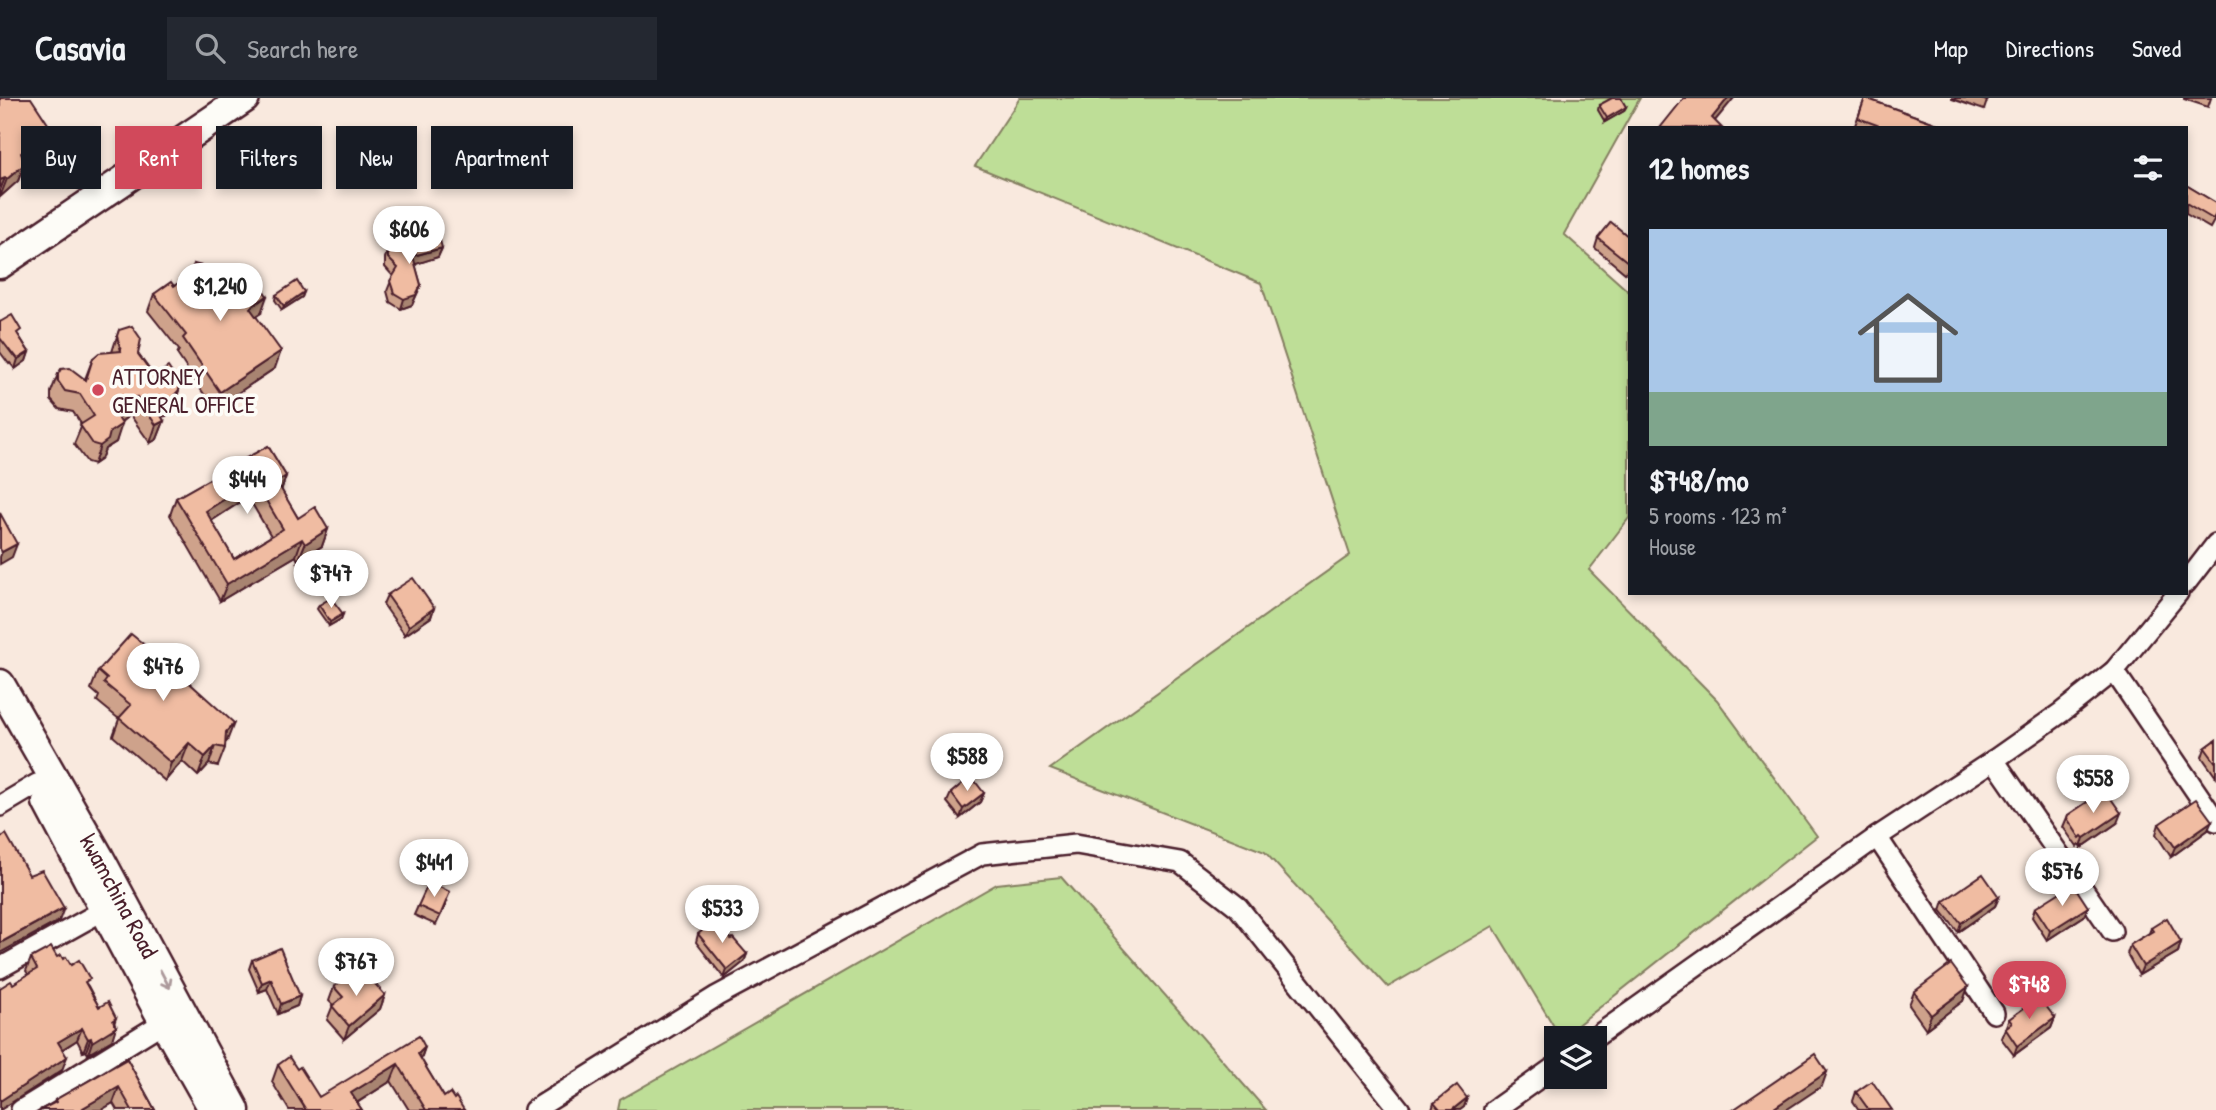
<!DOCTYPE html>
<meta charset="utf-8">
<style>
:root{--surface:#171b24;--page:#242831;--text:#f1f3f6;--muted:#9ea1a6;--line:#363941;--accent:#d1495b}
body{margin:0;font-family:"Patrick Hand",sans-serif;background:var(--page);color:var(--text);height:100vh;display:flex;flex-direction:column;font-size:26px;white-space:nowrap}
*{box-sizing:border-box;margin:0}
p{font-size:23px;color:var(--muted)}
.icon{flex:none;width:38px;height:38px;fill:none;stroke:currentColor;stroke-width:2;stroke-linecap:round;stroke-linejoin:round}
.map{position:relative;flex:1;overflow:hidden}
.drawer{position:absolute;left:1628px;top:28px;width:560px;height:469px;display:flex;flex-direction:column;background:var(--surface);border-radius:0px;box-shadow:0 4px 10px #0003}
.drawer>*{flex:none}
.guide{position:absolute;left:21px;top:28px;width:665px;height:63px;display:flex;gap:14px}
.controls{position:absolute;left:1544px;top:928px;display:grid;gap:14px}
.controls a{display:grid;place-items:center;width:63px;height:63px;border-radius:0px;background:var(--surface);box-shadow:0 4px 10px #0003;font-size:35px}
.price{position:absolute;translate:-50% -60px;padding:0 16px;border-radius:24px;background:#fff;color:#222;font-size:23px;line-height:46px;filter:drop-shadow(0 2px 4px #0008)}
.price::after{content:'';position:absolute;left:50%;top:42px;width:21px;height:16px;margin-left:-10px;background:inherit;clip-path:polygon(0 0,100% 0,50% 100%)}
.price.selected{background:var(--accent);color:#fff}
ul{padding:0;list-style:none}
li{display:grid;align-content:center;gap:14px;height:371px;padding:0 21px}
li+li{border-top:2px solid var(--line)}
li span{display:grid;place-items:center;height:217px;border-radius:0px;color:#555}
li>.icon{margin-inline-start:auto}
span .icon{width:126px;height:126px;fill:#fffc;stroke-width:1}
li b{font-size:30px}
h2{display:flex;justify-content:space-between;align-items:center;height:84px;padding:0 21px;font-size:30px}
.tag{padding:0 24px;border-radius:0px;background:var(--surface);box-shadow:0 4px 10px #0003;font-size:24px;line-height:63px}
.tag.selected{background:var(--accent);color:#fff}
header{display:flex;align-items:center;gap:42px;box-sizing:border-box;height:98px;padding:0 35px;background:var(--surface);border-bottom:2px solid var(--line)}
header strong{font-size:33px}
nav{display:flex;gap:38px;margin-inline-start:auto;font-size:24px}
.search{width:490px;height:63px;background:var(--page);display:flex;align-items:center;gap:18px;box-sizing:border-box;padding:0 24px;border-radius:0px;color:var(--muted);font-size:26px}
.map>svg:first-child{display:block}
.green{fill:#bede97;stroke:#847e61;stroke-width:2}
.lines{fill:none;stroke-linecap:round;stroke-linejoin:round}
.street-casing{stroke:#4a1f2b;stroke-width:24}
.secondary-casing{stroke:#4a1f2b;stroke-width:33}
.street{stroke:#fdfcf7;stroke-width:19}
.secondary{stroke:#fdfcf7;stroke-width:28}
.wall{fill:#cea28b;stroke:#4a1f2b;stroke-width:2;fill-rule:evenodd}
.shaded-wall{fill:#a88471;stroke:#4a1f2b;stroke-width:2}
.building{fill:#f0bca2;stroke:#4a1f2b;stroke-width:2;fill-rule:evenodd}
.oneway{stroke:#ac999b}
.poi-dot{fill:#d1495b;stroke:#fdfcf7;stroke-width:2.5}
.labels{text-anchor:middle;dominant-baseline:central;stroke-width:7;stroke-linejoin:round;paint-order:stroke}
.poi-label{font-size:24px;fill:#4a1f2b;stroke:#fdfcf7;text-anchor:start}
.street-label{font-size:24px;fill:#4a1f2b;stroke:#fdfcf7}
</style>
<header>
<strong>Casavia</strong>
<div class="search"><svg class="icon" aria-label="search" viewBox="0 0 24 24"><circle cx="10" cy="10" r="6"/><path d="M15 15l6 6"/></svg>Search here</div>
<nav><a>Map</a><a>Directions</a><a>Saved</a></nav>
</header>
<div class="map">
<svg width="2216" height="1012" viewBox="0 0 2216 1012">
<rect width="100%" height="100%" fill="#f9e9de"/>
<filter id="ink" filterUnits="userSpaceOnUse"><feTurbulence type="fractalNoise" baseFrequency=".0143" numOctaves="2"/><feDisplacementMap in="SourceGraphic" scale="14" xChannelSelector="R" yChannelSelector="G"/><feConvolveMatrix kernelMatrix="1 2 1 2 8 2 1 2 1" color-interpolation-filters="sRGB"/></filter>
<g filter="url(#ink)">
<g class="green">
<polygon points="1020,0 1640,0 1564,136 1629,194 1629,420 1589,472 1717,602 1817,738 1561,940 1493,828 1388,889 1265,754 1050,671 1350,457 1261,185 975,68"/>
<polygon points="1061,779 1266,1012 618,1012 620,1002 997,786"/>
</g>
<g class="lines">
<defs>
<g id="street">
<polyline points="2186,485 2216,446"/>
<polyline points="2114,573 2216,723"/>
<polyline points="1994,662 2112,833"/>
<polyline points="0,708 37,686"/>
<polyline points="1877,739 1994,915"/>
<polyline points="0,870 104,812"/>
<polyline points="1594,940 1877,739 1994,662 2062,614 2114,573 2178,495"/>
<polyline points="21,1012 172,919"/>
<polyline points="534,1012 717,898 982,756 1076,746 1180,764 1238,809 1400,1012"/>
<polyline points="1494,1012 1556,968"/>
</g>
<g id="secondary">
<polyline points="0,166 245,0"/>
<path id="s1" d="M0,586L99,759L235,1012"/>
<polyline points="47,704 164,924 211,1007"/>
</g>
</defs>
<use href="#street" class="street-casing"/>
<use href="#secondary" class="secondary-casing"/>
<use href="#street" class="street"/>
<use href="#secondary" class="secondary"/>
</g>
<g class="wall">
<polygon points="0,0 46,50 25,65 18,83 0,99"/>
<polygon points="1865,0 1949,30 1854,30"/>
<polygon points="1952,0 1988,0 1984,12 1952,1"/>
<polygon points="2184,0 2211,0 2208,9 2184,1"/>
<polygon points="1599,7 1624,13 1605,24 1598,12"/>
<polygon points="2186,87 2216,105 2216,119 2210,130 2186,116"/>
<polygon points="1629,139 1629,170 1625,175 1595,150 1598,140"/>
<polygon points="442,150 438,159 415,166 421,187 412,207 401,211 390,204 387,193 393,178 385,169 385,160 388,151"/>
<polygon points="194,166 261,215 256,218 275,270 214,311 177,256 179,252 148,213 154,196 174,188 190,178"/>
<polygon points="304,194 302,199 282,212 275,202 276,197"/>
<polygon points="0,224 19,238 29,254 26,263 15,271 10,265 9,266 0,254"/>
<polygon points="119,232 138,256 154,278 179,292 173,311 166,318 161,318 164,323 157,341 150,345 130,317 121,324 116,344 105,351 101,361 94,366 87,364 74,346 82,327 73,314 59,311 51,302 51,294 58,276 85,281 93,260 112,254"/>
<path d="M268,348L286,378L281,392L298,420L328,431L322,448L298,463L296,458L220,503L170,417L176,400ZM248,399L271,438L234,461L211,423Z"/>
<polygon points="387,497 434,510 431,519 405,537 383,506"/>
<polygon points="319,507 343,516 341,521 329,528 317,511"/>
<polygon points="98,573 227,643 225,645 225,650 218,668 209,666 198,678 182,663 165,683 113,638 119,621 97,603 99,598 91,591"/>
<polygon points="2216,642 2216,679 2202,659 2205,650"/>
<polygon points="951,695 984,695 980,704 960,720 947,704"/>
<polygon points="2068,717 2117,725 2081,750 2079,747 2077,749 2063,729"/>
<polygon points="2159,726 2208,732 2171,759 2156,736"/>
<polygon points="1999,799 1995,808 1958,834 1941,812 1944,803"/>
<polygon points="447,804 436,827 414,817 418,808"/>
<polygon points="2088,809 2084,818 2047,842 2032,819 2035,810"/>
<polygon points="2151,830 2181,844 2178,854 2139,877 2127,856 2130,847 2149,835"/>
<polygon points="698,836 731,841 747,856 744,864 724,880 696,844"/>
<polygon points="57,859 63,861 71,867 88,888 99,909 114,925 112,942 88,956 86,953 83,954 77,942 62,952 62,972 0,1012 13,886 28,876 26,873 31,860"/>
<polygon points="252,862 300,898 297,908 278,916 267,891 259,894 249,871"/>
<polygon points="360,886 385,897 380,911 344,941 327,922 333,907 329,903 334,889"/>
<polygon points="1968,889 1963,903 1926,931 1909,907 1914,894"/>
<polygon points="2055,920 2051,930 2014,957 2001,940 2009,921"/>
<polygon points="425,949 421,961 444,999 454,1001 464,1012 409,1012 391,983 357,1005 362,1012 289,1012 272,984 278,967 297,971 319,999"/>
<polygon points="127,961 155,1012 117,1012 113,1005 101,1012 40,1012 54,1005 55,1002"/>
<polygon points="1856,994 1892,1012 1859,1012 1853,1003"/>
<polygon points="1467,1000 1464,1009 1460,1012 1432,1012 1434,1005"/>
</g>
<g class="shaded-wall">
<polygon points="1728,0 1734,0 1709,30 1712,20"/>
<polygon points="1626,9 1624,13 1605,24 1607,20"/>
<polygon points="52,32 46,50 14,73 21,55"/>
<polygon points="25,66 18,83 0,99 7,81"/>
<polygon points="5,80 0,92 0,82"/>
<polygon points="442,150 438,159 410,168 413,158"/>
<polygon points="421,187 412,207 401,211 404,201"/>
<polygon points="304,194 302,199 282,212 284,208"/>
<polygon points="267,198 261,215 244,226 250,210"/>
<polygon points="281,253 275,270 214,311 220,294"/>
<polygon points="29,254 26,263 15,271 18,261"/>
<polygon points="179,292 173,311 166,318 151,320 153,302"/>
<polygon points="137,299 130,317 108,333 115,315"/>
<polygon points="164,323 157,341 150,345 156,327"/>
<polygon points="122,326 116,344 105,351 101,361 94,366 100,348 110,334"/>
<polygon points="286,378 280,396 277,384"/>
<polygon points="254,382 248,399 199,431 206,413"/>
<polygon points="328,431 322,448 298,463 305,446"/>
<polygon points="302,441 296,458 220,503 227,486"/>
<polygon points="17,446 12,459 0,466 0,459 2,454"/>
<polygon points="434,510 431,519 405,537 409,528"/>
<polygon points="343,516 341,521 329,528 330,524"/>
<polygon points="234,625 227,643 221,649 226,634"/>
<polygon points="189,645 182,663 165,683 171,665"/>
<polygon points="215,648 209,666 198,678 205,659"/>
<polygon points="984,695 980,704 960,720 963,711"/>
<polygon points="2121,715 2117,725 2081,750 2084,740"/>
<polygon points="2212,723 2208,732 2171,759 2175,749"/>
<polygon points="1999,799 1995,808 1958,834 1961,825"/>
<polygon points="2088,809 2084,818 2047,842 2050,833"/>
<polygon points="64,810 59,823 0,855 0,845"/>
<polygon points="2181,844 2178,854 2139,877 2143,868"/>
<polygon points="747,856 744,864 724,880 727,872"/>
<polygon points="271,881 267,891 259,894 262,885"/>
<polygon points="1968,889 1963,903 1926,931 1931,917"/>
<polygon points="385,897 380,911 344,941 349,928"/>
<polygon points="300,898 297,908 278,916 281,906"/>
<polygon points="116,920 112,932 116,929 112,942 88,956 92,944 113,922"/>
<polygon points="2055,920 2051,930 2014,957 2017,948"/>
<polygon points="82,930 77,942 53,957 58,944"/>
<polygon points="91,940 86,953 83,954 88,941"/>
<polygon points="425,949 419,966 418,956"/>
<polygon points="67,959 62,972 0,1012 0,1003"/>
<polygon points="398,966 391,983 345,1012 351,995"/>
<polygon points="1827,974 1822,988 1786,1012 1771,1012"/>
<polygon points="119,989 113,1005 101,1012 82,1012 83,1010"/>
<polygon points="1467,1000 1464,1009 1460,1012 1452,1012"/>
</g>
<g class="building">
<polygon points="0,0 31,0 52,32 21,55 25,66 7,81 5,80 0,82"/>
<polygon points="1612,0 1621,0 1626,9 1607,20 1599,7"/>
<polygon points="1684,0 1728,0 1712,20 1722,30 1660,30"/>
<polygon points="1865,0 1949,30 1885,30 1858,20"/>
<polygon points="1978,0 1988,0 1987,3"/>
<polygon points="2186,87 2216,105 2216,116 2213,121 2186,105"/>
<polygon points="1611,124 1629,139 1629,165 1598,140"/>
<polygon points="439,139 442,150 413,158 421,187 416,197 404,201 394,195 390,183 398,170 388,160 388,151 394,146 406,147"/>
<polygon points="194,166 257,182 267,198 250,210 281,253 220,294 183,240 186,237 154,196 171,184 174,188 191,177"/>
<polygon points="297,183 304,194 284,208 276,197"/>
<polygon points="12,217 21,232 17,235 29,254 18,261 14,256 13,257 0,240 0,224"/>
<polygon points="132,228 141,241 138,256 154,278 168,269 180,287 179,292 172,300 153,302 164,323 156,327 137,299 115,315 122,326 110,334 108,342 100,348 93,346 80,327 94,318 80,296 65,293 58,283 58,276 61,271 70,270 86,282 93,260 99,255 121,253 117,238 119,232"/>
<path d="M268,348L286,378L277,384L298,420L315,409L328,431L305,446L302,441L227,486L176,400ZM254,382L283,431L234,461L206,413Z"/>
<polygon points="0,415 17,446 2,454 0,451"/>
<polygon points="413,480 434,510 409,528 387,497"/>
<polygon points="331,500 343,516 330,524 319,507"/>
<polygon points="131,536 162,561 166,560 173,570 234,625 226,634 225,650 215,648 205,659 189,645 171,665 119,620 131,607 104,585 107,581 98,573"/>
<polygon points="2216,642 2216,665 2205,650"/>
<polygon points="971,678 984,695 963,711 951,695"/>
<polygon points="2105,692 2121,715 2084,740 2082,738 2080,740 2067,720 2068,717"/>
<polygon points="2196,701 2212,723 2175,749 2159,726"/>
<polygon points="0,736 2,739 6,736 29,777 42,772 64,810 0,845"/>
<polygon points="1983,776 1999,799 1961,825 1944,803"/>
<polygon points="429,784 450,794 440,818 418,808"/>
<polygon points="2073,786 2088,809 2050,833 2035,810"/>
<polygon points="2167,820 2181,844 2143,868 2130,847 2153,833 2151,830"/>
<polygon points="716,822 731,841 733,840 747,856 727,872 698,836"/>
<polygon points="51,849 57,859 61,857 63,861 66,859 71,867 79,862 90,881 85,884 99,909 108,904 116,920 113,922 116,929 92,944 91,940 88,941 82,930 58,944 67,959 0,1003 0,890 11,883 13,886 37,871 31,860"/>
<polygon points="280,850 300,898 281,906 271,881 262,885 252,862"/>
<polygon points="1951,866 1968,889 1931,917 1914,894"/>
<polygon points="351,875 360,886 369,879 385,897 349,928 332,908 343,899 334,889"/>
<polygon points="2039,899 2055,920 2017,948 2005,930 2012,925 2009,921"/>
<polygon points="419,938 425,949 418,956 444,999 450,995 454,1001 456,999 464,1012 426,1012 398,966 351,995 362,1012 306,1012 278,967 289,959 297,971 300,969 319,999"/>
<polygon points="1815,956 1827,974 1771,1012 1733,1012"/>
<polygon points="127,961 155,1012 132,1012 119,989 83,1010 85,1012 40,1012 56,1004 55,1002"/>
<polygon points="1872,983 1892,1012 1869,1012 1856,994"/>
<polygon points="1457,987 1467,1000 1452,1012 1440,1012 1434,1005"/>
</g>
<defs><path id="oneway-shaft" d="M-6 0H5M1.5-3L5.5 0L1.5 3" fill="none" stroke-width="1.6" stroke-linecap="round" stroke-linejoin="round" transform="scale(1.75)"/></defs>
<use class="oneway" href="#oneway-shaft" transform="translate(165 881) rotate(62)"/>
</g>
<circle class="poi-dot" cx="98" cy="292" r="7"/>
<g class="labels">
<g class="poi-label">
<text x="112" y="278">ATTORNEY<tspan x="112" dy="28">GENERAL OFFICE</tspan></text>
</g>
<g class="street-label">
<text stroke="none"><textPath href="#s1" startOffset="243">kwamchina Road</textPath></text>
</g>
</g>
</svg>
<div class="controls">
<a><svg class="icon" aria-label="layers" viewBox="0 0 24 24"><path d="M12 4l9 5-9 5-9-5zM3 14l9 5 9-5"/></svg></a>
</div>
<b class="price" style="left:409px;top:168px">$606</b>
<b class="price" style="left:220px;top:225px">$1,240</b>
<b class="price" style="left:247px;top:418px">$444</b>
<b class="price" style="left:331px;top:512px">$747</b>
<b class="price" style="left:163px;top:605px">$476</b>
<b class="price" style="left:967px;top:695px">$588</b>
<b class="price" style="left:2093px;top:717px">$558</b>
<b class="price" style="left:434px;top:801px">$441</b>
<b class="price" style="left:2062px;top:810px">$576</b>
<b class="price" style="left:722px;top:847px">$533</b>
<b class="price" style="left:356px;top:900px">$767</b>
<b class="price selected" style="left:2029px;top:923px">$748</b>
<div class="guide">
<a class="tag">Buy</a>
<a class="tag selected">Rent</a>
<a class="tag">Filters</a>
<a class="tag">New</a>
<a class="tag">Apartment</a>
</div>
<section class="drawer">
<h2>12 homes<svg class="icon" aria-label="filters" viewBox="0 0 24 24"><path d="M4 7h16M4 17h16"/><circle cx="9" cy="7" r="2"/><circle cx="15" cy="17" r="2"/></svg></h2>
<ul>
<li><span style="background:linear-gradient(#a9c7e8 75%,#7fa58c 0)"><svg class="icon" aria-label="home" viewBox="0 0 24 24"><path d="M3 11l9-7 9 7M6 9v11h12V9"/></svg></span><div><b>$748/mo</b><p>5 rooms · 123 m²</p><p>House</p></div></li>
</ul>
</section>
</div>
